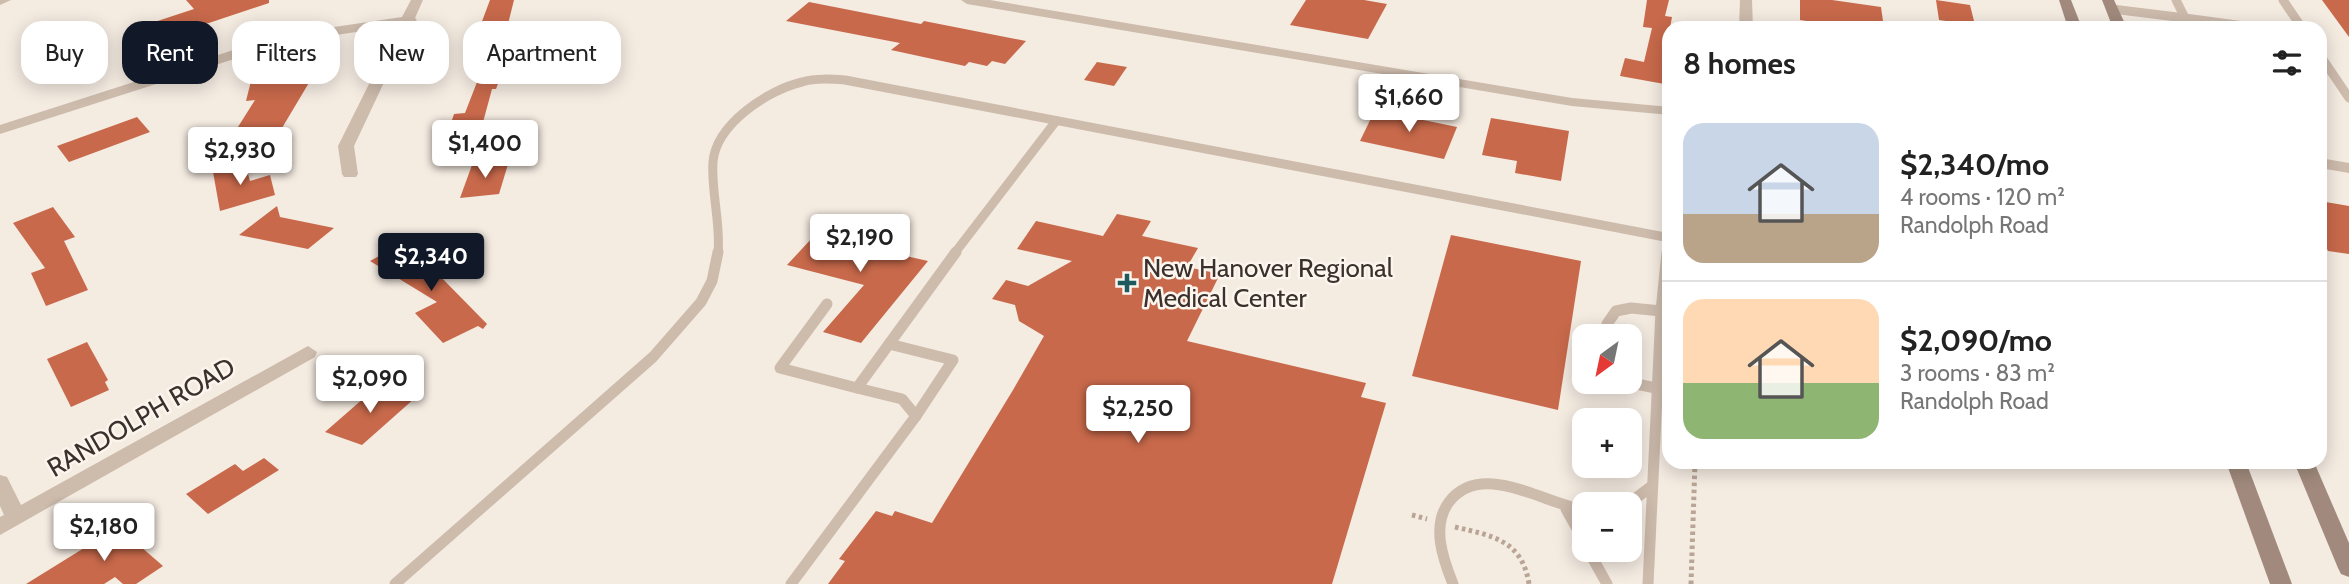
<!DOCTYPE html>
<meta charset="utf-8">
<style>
:root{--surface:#fff;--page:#f2f2f2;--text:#222;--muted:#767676;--line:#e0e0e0;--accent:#111827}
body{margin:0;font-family:Cabin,sans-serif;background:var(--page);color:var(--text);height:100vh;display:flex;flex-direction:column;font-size:26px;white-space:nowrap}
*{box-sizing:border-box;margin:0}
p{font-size:23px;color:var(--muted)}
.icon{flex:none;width:38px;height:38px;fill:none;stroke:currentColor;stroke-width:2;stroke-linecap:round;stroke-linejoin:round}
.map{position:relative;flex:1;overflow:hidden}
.drawer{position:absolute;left:1662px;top:21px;width:665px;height:448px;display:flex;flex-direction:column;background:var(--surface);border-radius:21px;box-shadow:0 4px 18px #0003}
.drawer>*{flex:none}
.top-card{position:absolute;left:21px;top:21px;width:665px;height:63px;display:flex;gap:14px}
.needle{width:46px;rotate:213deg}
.controls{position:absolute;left:1572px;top:324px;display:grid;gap:14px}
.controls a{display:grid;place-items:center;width:70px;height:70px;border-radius:14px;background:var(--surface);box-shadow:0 4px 18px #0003;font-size:35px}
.price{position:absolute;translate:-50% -60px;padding:0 16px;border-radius:7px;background:#fff;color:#222;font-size:23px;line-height:46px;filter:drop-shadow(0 2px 4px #0008)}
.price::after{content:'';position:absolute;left:50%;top:42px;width:21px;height:16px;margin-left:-10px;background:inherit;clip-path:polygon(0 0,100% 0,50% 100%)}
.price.selected{background:var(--accent);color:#fff}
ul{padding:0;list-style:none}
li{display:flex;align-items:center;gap:21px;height:175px;padding:0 21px}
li+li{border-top:2px solid var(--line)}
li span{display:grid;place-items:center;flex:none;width:196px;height:140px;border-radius:21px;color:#555}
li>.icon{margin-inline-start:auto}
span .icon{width:84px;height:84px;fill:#fffc;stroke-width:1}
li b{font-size:30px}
h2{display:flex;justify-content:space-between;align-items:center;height:84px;padding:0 21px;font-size:30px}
.tag{padding:0 24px;border-radius:21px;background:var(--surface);box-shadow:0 4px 18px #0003;font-size:24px;line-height:63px}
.tag.selected{background:var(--accent);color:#fff}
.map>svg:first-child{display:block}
.building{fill:#c8694b}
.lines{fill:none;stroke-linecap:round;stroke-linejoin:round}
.path{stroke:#b9a596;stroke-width:5;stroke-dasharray:3.5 3.5;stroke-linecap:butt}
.service-far1{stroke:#cdbbac;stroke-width:9}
.service{stroke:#cdbbac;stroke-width:11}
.minor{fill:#cdbbac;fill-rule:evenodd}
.secondary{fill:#a18a7d;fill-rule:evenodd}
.poi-dot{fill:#1f5a5e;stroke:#fbf5ee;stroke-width:2.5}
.labels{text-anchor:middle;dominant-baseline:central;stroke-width:5;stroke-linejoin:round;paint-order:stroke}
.poi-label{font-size:26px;fill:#3b302b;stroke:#fbf5ee;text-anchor:start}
.street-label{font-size:26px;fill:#3b302b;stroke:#fbf5ee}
</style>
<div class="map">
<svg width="2349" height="584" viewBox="0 0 2349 584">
<rect width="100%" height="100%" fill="#f4ebe1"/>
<g class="building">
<polygon points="186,0 269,0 269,3 140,46 127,31 194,9"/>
<polygon points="490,0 514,0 505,36 475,40"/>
<polygon points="1306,0 1364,0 1387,4 1368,39 1290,25"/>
<polygon points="1647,0 1669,0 1665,16 1672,17 1670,28 1670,85 1620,76 1625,58 1644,62 1652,28 1643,27"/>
<polygon points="1800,0 1832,0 1881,7 1884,28 1853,28 1800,20"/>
<polygon points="1936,0 1970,5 1975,25 1939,20"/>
<polygon points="2322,0 2349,0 2349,37"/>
<polygon points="809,2 921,24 924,21 1026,41 1005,64 992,61 987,66 969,62 965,66 891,50 900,43 786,21"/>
<polygon points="508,57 496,89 492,89 479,137 445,141 454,114 465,113 486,59"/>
<polygon points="1097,62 1127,67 1114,86 1084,80"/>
<polygon points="289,71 287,81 313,76 279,133 231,138 255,100 246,101 252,77"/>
<polygon points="1375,110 1457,127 1444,159 1360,141"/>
<polygon points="137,117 150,132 69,162 57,146"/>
<polygon points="1491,118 1569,131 1561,181 1515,173 1517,161 1482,155"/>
<polygon points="509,161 499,194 460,198 472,165"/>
<polygon points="245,163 250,181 270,175 275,195 220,211 213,172"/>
<polygon points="2320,201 2349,206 2349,254 2328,251 2320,235"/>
<polygon points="277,206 280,217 334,228 308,249 239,235"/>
<polygon points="53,207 75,237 64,241 88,290 46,306 31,273 45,268 13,223"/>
<polygon points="1117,214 1151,221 1142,236 1198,248 1187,267 1220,274 1187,341 1366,383 1361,397 1386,403 1332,584 828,584 845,561 839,559 876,511 892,516 895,511 932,523 1013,390 1044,336 1019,321 1015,305 992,299 1006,280 1028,286 1072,261 1017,249 1036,221 1103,236"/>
<polygon points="826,223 909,244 906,256 928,261 861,343 823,332 864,285 787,265"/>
<polygon points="1451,235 1581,261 1558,410 1412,376"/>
<polygon points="401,244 440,266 434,270 487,324 483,329 478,326 443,343 415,313 437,302 370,261"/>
<polygon points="87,342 108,380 105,382 109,390 71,407 47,359"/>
<polygon points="380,384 415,398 362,445 325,432"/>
<polygon points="264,458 279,470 208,514 186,494 235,464 243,471"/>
<polygon points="118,527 163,566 136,584 123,584 115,577 104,584 26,584"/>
</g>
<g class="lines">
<g class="path">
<polyline points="1412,515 1427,519"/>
<path d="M1455,527C1493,536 1522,540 1529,584"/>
<polyline points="1691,584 1695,462"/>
</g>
<g class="service-far1">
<polyline points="2283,0 2302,28"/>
<polyline points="2112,9 2185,18 2176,0"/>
<polyline points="2185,18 2259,28"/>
<polyline points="2320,55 2349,98"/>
<path d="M718,254C721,223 711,193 713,162C716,124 768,90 802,82C816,78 831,79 845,80L1670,238"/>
<polyline points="954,254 1056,121"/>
<polyline points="1667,254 1669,238"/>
</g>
<g class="service">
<polyline points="827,304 780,368 857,388"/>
<polyline points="1604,336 1607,324 1616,311 1631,308 1661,311"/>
<polyline points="889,344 953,360 916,416"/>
<polyline points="1627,382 1670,391"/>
<polyline points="1628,504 1652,486"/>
<polyline points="1566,509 1584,541"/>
<polyline points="1588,550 1607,584"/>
<polyline points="395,584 653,357 701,302 712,281 718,252"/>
<polyline points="791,584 916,416 902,399 857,388 956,252"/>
<path d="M1453,584C1443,559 1431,526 1449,502C1481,460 1543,503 1584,510"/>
<polyline points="1648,584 1661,311 1667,252"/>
</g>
<g class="minor">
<polygon points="0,0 11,0 0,5"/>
<polygon points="411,0 423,0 415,18 417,20 412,23 354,146 358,174 356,177 344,177 342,174 338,146 398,26 287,42 0,134 0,125 280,35 402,17"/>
<polygon points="961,0 990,0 1572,98 1670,107 1670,115 1572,106 967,4"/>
<polygon points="1740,0 1752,0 1753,28 1739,28"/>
<polygon points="2320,158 2349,163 2349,173 2320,168"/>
<polygon points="308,346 317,352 315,357 0,535 0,517 4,515 0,506 0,475 7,477 21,505"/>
</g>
<g class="secondary">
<polygon points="2059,0 2071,0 2082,28 2068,28"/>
<polygon points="2102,0 2114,0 2127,28 2113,28"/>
<polygon points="2226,462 2246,462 2292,584 2270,584"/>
<polygon points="2294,462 2314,462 2349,543 2349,577 2341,574 2338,568"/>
</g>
</g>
<path class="poi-dot" d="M1123.5 272.5h7v7h7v7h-7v7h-7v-7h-7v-7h7z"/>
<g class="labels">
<g class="poi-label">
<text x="1143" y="268">New Hanover Regional<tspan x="1143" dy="30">Medical Center</tspan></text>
</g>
<g class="street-label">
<text transform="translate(141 417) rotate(-30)">RANDOLPH ROAD</text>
</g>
</g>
</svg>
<div class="controls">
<a><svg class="needle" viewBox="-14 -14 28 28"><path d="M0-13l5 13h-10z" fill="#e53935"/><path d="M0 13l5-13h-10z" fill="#767676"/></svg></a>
<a>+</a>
<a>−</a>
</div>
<b class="price" style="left:1409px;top:134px">$1,660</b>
<b class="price" style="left:485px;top:180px">$1,400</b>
<b class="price" style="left:240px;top:187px">$2,930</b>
<b class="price" style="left:860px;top:274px">$2,190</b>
<b class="price selected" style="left:431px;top:293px">$2,340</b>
<b class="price" style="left:370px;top:415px">$2,090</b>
<b class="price" style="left:1138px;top:445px">$2,250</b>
<b class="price" style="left:104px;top:563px">$2,180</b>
<div class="top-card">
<a class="tag">Buy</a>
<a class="tag selected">Rent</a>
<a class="tag">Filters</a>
<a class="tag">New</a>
<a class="tag">Apartment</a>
</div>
<section class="drawer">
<h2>8 homes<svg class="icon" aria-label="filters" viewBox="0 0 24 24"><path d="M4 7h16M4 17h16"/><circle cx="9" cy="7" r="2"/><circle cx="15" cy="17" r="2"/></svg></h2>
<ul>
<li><span style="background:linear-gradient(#c9d6e8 65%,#b9a48a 0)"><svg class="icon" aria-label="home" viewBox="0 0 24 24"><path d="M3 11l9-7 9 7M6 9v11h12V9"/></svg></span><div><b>$2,340/mo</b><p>4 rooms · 120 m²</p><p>Randolph Road</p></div></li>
<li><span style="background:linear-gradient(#ffd9b3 60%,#8fb573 0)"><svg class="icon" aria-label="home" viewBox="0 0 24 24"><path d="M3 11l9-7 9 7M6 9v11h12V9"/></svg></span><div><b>$2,090/mo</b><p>3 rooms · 83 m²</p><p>Randolph Road</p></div></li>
</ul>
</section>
</div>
